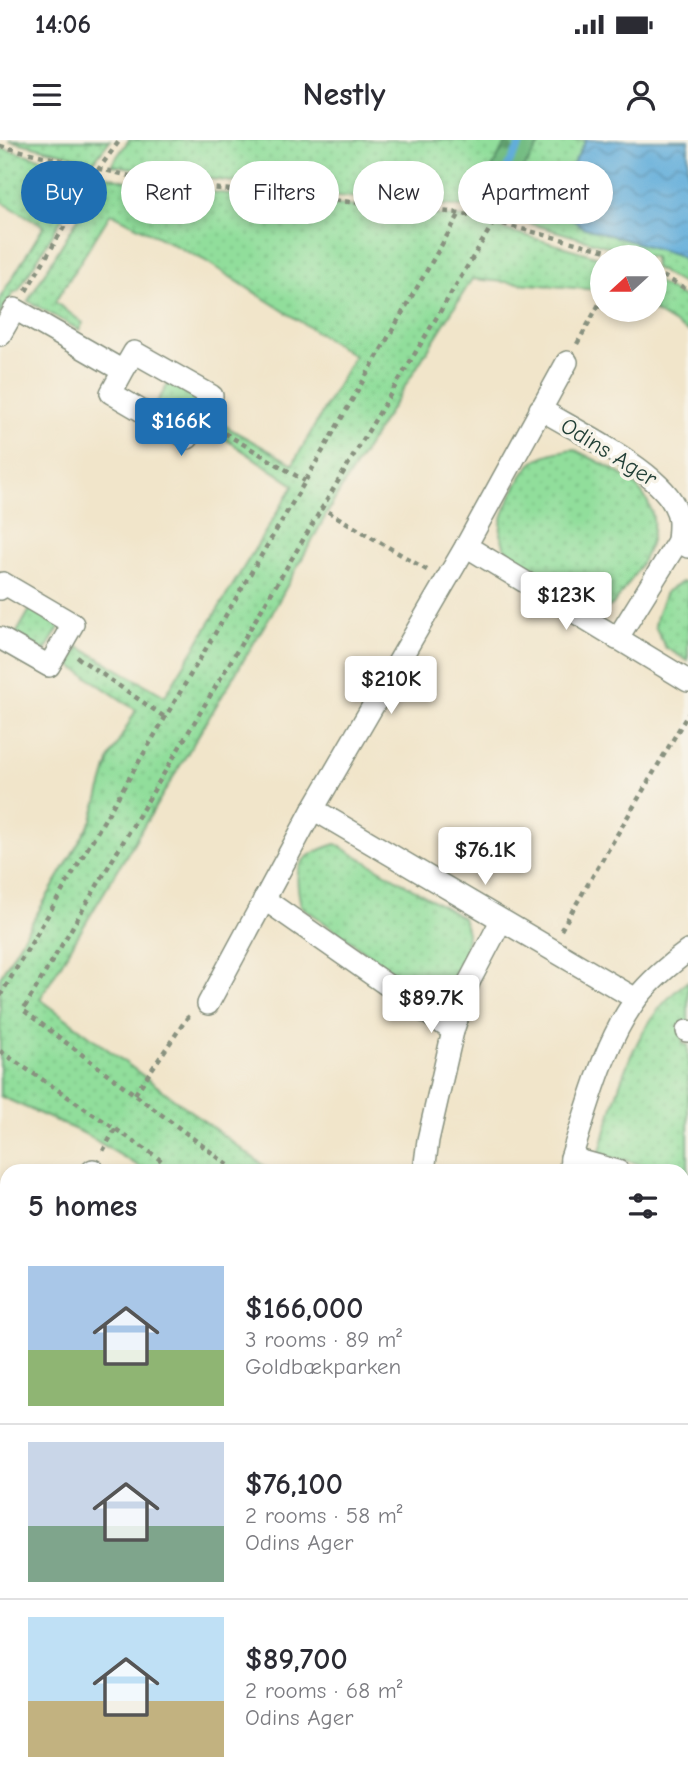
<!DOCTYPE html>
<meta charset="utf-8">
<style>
:root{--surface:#fff;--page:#f7f7f7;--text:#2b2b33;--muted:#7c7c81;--line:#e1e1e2;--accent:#1f6fb2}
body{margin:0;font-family:"Comic Neue",sans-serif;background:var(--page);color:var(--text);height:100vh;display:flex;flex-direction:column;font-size:26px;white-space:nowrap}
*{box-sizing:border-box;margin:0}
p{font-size:23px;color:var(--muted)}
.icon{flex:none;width:38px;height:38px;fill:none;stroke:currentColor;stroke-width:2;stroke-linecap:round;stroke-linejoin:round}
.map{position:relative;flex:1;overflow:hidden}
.drawer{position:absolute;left:0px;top:1024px;width:690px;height:625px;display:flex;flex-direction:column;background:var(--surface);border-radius:21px 21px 0 0;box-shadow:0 4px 10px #0003}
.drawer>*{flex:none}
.hud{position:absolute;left:21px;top:21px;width:648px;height:63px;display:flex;gap:14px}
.needle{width:46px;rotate:249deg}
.controls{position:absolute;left:590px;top:105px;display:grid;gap:14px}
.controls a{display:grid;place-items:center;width:77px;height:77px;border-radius:50%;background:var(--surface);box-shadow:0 4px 10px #0003;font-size:35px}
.price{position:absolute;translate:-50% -60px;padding:0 16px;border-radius:7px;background:#fff;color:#222;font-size:23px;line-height:46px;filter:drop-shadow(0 2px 4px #0008)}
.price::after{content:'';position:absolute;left:50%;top:42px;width:21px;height:16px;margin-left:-10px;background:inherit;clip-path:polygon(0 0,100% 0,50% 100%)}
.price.selected{background:var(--accent);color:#fff}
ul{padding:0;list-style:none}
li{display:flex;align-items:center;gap:21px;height:175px;padding:0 28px}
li+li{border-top:2px solid var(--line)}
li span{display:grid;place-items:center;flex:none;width:196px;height:140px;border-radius:0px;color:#555}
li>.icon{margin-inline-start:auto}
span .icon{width:84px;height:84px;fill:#fffc;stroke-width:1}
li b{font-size:30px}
h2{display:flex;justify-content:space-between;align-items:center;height:84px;padding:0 28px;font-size:30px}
.chip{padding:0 24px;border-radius:32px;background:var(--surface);box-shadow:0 4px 10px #0003;font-size:24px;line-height:63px}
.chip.selected{background:var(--accent);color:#fff}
.status{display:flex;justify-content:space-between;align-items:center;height:49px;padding:0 35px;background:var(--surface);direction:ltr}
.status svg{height:19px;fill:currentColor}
header{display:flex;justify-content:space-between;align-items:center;height:91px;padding:0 28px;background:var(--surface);font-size:32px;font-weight:700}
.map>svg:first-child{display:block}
.grass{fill:url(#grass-dots);stroke:#588e68;stroke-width:2}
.forest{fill:url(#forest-firs);stroke:#4a7d5c;stroke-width:2}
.water{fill:url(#water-waves);stroke:#407587;stroke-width:2}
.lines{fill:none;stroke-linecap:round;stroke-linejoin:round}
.stream{stroke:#62adda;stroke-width:7}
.minor-casing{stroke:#88917f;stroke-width:24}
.path{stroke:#88917f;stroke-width:4.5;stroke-dasharray:5 5;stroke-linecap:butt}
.minor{stroke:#fff;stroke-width:21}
.labels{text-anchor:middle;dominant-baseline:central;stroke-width:7;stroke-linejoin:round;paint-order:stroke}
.street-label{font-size:23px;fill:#1f3d34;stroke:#f7f3e8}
</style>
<div class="status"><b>14:06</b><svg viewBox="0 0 49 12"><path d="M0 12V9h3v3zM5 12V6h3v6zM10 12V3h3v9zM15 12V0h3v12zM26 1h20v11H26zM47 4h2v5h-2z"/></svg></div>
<header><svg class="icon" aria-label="menu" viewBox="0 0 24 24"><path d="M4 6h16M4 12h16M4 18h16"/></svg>Nestly<svg class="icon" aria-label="person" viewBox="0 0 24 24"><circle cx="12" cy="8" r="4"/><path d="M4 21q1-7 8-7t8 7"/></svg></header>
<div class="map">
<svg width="688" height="1648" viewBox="0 0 688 1648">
<defs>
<pattern id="grass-dots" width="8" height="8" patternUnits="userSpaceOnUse" patternTransform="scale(1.75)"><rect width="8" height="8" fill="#91de9b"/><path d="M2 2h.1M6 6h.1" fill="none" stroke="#7dbf86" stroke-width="1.8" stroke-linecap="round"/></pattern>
<pattern id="forest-firs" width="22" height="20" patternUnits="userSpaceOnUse" patternTransform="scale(1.75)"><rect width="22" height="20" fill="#74bd83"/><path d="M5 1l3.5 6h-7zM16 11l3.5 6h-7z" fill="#5f9b6c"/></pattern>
<pattern id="water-waves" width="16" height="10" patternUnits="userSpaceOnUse" patternTransform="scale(1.75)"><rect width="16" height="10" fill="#62adda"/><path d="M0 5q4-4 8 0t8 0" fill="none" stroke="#508eb2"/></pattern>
</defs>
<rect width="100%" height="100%" fill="#f7f3e8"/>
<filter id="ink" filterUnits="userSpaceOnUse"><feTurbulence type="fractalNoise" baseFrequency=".0143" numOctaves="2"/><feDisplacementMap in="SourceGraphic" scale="14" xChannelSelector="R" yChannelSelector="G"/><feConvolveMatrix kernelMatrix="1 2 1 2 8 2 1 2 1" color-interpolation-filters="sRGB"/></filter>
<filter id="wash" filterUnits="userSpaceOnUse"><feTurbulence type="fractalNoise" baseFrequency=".00686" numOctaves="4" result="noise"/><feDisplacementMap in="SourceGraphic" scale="28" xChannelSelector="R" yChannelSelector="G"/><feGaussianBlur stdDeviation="1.57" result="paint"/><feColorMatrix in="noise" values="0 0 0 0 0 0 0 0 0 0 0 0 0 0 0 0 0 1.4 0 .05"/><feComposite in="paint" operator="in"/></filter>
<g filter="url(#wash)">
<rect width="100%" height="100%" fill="#f1e5ca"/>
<g class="grass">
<polygon points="8,0 110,0 94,21"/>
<polygon points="129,0 508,0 475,57 467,67 326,55 111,25"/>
<polygon points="542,0 688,0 688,147 655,128 654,117 635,117 626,112 495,73"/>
<polygon points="0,8 91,31 18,151 14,152 0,174 0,158 44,86 0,61"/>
<polygon points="104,35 142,45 465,78 602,118 602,145 598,150 472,139 339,352 273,471 40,859 271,1031 147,1031 83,993 0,956 0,837 92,680 110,618 136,570 70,525 79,507 165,556 294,345 212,290 218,282 293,324 354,216 204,120 111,73 55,162 83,183 79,190 28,161"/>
<polygon points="655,141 688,160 688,192 652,170 654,170"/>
<polygon points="170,241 198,258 182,284 154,267"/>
<path d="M573,309C590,318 610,326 625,337C678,376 646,420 616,461C613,465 608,468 603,469C591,470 519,427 510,417C506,413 503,403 502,398C497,380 508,364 515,348C530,318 541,314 573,309Z"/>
<polygon points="682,442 688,442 688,521 665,507 655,486 658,472 666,452"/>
<polygon points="31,468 60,486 45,511 16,494"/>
<path d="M336,704L463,778L467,793L466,810L450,843L440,849H418L301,766C293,726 296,717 336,704Z"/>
<path d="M688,841V883H682L683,904L688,905V1034L599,1015C617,952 632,882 688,841Z"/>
<polygon points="0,1199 7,1203 7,1268 0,1266"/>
<polygon points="682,1309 688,1311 688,1407 683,1401"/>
<polygon points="683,1439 688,1446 688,1648 0,1648 0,1529 7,1529 7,1642 682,1642"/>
</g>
<polygon class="forest" points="508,0 542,0 495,73 475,57"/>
<g class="water">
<polygon points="586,0 688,0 688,121 675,114 582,87 563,70 563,43"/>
<path d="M7,1622V1642H79L84,1648H0C0,1638 5,1631 7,1622Z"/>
</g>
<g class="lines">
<polyline class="stream" points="496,46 523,0"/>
</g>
</g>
<g filter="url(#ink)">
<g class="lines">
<defs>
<g id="minor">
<polyline points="0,195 15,169 123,231 111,253 188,298 212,256 134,212 123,231"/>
<path d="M540,269C575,290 657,330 674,365C681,377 679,388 678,401L688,407"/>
<polyline points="466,406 688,541"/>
<polyline points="0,449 3,443 73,484 49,526 0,498"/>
<polyline points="617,499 678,401"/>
<polyline points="313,669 636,859"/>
<polyline points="264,759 453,891"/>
<polyline points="208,864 313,669 466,406 567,222"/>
<polyline points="687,891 688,891"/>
<polyline points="571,1018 618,1031"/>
<polyline points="92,1031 93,1030"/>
<polyline points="424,1031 428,1000 453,891 469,842 501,781"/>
<path d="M570,1031L571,1018C588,966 604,902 637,858C651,840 669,825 688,811"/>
<polyline points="682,1049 688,1050"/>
<polyline points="0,1128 7,1120"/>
<polyline points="0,1185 7,1188"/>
<polyline points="682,1280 688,1285"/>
<polyline points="0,1304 7,1305"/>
<polyline points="0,1505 7,1506"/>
</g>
</defs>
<use href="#minor" class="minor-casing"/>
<g class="path">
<polyline points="0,6 161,43 460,73 630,117"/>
<polyline points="654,131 688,150"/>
<polyline points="26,151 98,30 120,0"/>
<polyline points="577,204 602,159"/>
<polyline points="216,288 305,341"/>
<polyline points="427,430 322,368 494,82"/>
<polyline points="77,517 166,578"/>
<polyline points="561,790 688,574"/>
<polyline points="0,856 303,345 460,73"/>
<polyline points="0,911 154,1015 174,1031"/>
<polyline points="135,954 187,878 191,875"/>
<polyline points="103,1011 115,989"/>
<polyline points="236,1031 23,870 322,368"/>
</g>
<use href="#minor" class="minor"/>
</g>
</g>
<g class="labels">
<g class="street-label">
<text transform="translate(609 312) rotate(32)">Odins Ager</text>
</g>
</g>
</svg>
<div class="controls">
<a><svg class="needle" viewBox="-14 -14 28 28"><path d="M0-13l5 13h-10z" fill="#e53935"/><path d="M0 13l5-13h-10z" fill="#7c7c81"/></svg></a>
</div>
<b class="price selected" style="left:181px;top:318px">$166K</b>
<b class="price" style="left:566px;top:492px">$123K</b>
<b class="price" style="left:391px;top:576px">$210K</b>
<b class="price" style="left:485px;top:747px">$76.1K</b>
<b class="price" style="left:431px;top:895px">$89.7K</b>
<div class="hud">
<a class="chip selected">Buy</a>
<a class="chip">Rent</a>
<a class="chip">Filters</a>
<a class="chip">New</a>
<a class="chip">Apartment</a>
</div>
<section class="drawer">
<h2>5 homes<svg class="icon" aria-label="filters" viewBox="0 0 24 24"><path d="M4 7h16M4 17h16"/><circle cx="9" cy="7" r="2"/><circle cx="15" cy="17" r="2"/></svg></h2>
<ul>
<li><span style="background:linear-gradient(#a9c7e8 60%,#8fb573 0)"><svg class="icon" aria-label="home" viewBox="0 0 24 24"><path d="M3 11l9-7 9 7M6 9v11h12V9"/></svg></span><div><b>$166,000</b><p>3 rooms · 89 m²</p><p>Goldbækparken</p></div></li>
<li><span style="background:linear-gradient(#c9d6e8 60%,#7fa58c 0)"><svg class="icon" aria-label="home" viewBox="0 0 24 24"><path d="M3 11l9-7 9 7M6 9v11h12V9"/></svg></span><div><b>$76,100</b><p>2 rooms · 58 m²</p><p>Odins Ager</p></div></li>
<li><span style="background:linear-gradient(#bfe0f5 60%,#c2b280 0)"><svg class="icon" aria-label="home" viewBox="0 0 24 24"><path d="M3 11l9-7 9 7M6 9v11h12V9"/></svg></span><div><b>$89,700</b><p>2 rooms · 68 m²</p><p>Odins Ager</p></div></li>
</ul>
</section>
</div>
